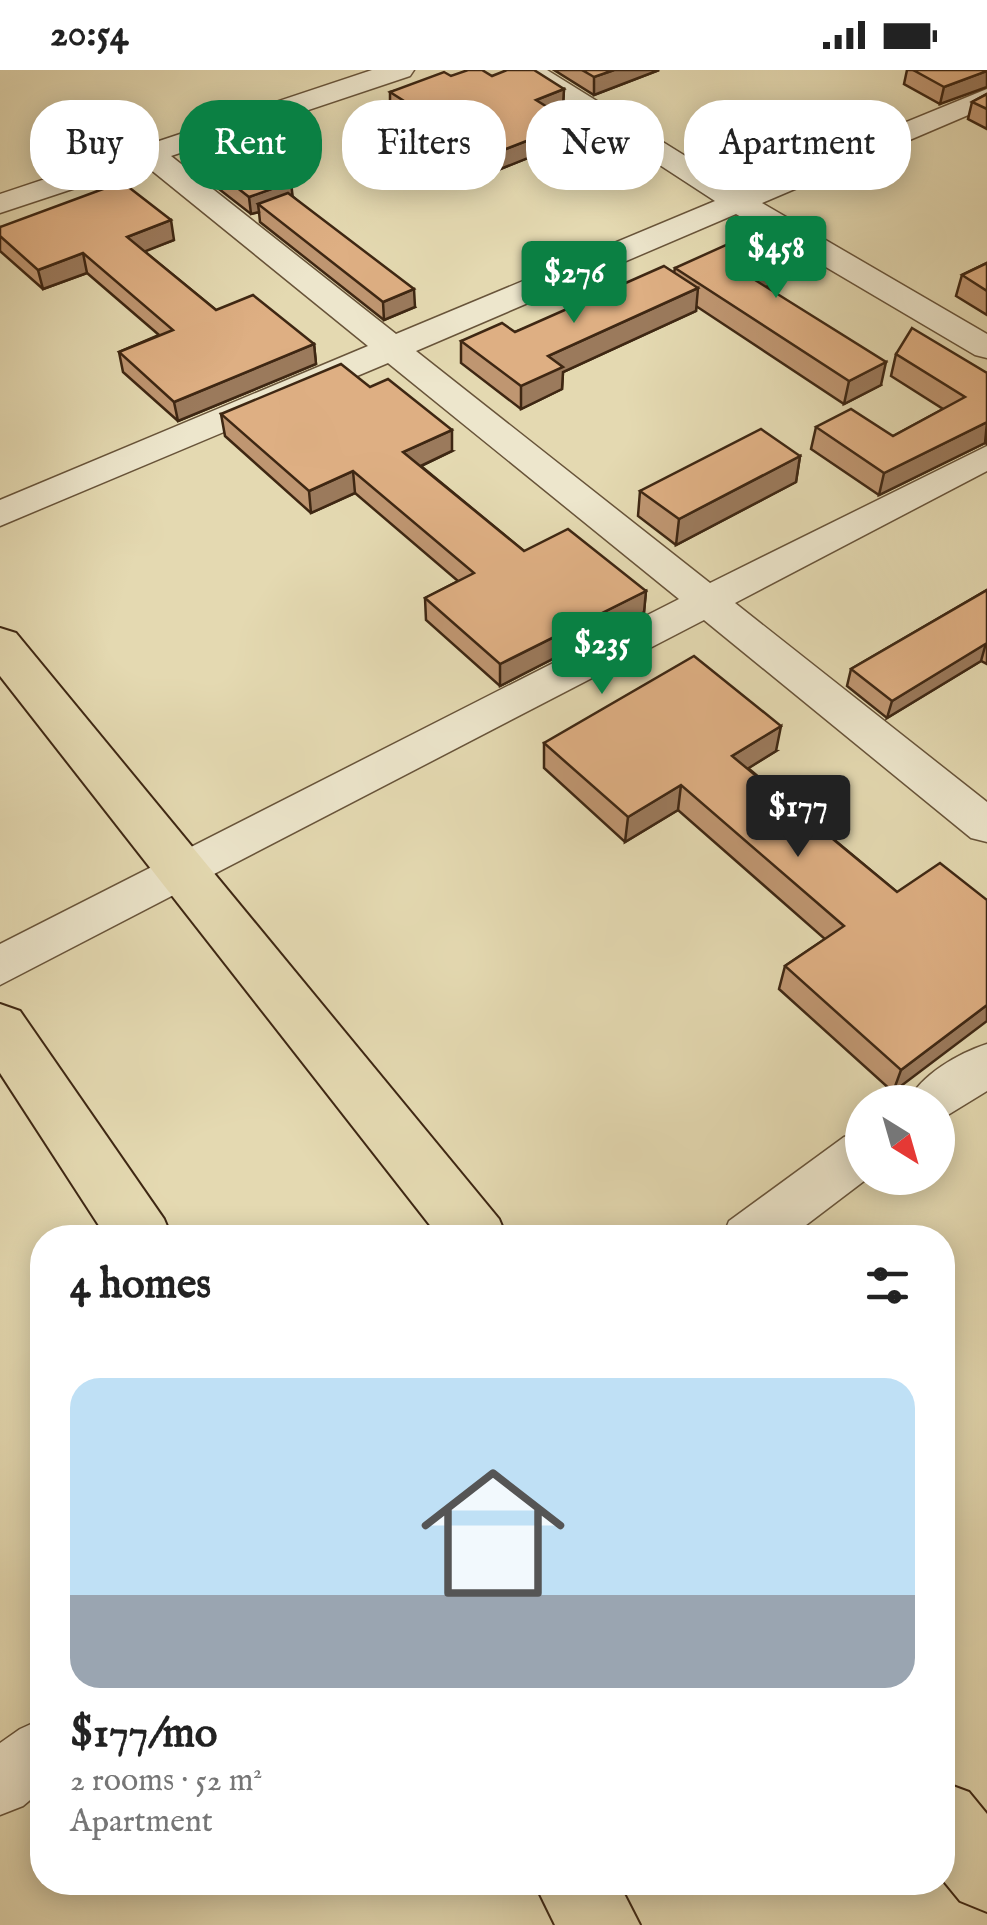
<!DOCTYPE html>
<meta charset="utf-8">
<style>
:root{--surface:#fff;--page:#f6f6f6;--text:#222;--muted:#767676;--line:#e0e0e0;--accent:#0b8043}
body{margin:0;font-family:"IM FELL English",serif;background:var(--page);color:var(--text);height:100vh;display:flex;flex-direction:column;font-size:38px;white-space:nowrap}
*{box-sizing:border-box;margin:0}
p{font-size:32px;color:var(--muted)}
.icon{flex:none;width:55px;height:55px;fill:none;stroke:currentColor;stroke-width:2;stroke-linecap:round;stroke-linejoin:round}
.map{position:relative;flex:1;overflow:hidden}
.side{position:absolute;left:30px;top:1155px;width:925px;height:670px;display:flex;flex-direction:column;background:var(--surface);border-radius:40px;box-shadow:0 5px 25px #0003}
.side>*{flex:none}
.hud{position:absolute;left:30px;top:30px;width:928px;height:90px;display:flex;gap:20px}
.needle{width:65px;rotate:143deg}
.tools{position:absolute;left:845px;top:1015px;display:grid;gap:20px}
.tools a{display:grid;place-items:center;width:110px;height:110px;border-radius:50%;background:var(--surface);box-shadow:0 5px 25px #0003;font-size:50px}
.price{position:absolute;translate:-50% -85px;padding:0 22px;border-radius:10px;background:var(--accent);color:#fff;font-size:32px;line-height:65px;filter:drop-shadow(0 2px 5px #0008)}
.price::after{content:'';position:absolute;left:50%;top:60px;width:30px;height:22px;margin-left:-15px;background:inherit;clip-path:polygon(0 0,100% 0,50% 100%)}
.price.selected{background:#222;color:#fff}
ul{padding:0;list-style:none}
li{display:grid;align-content:center;gap:20px;height:530px;padding:0 40px}
li+li{border-top:2px solid var(--line)}
li span{display:grid;place-items:center;height:310px;border-radius:30px;color:#555}
li>.icon{margin-inline-start:auto}
span .icon{width:180px;height:180px;fill:#fffc;stroke-width:1}
li b{font-size:42px}
h2{display:flex;justify-content:space-between;align-items:center;height:120px;padding:0 40px;font-size:42px}
.tag{padding:0 35px;border-radius:40px;background:var(--surface);box-shadow:0 5px 25px #0003;font-size:35px;line-height:90px}
.tag.selected{background:var(--accent);color:#fff}
.status{display:flex;justify-content:space-between;align-items:center;height:70px;padding:0 50px;background:var(--surface);direction:ltr}
.status svg{height:28px;fill:currentColor}
.map>svg:first-child{display:block}
.lines{fill:none;stroke-linecap:round;stroke-linejoin:round}
.minor-casing{stroke:#68543a;stroke-width:3}
.trunk-casing{stroke:#3e2713;stroke-width:4}
.minor{fill:#ede6cc;fill-rule:evenodd}
.trunk{fill:#e4d9b1;fill-rule:evenodd}
.wall{fill:#bf9671;stroke:#3e2713;stroke-width:2.5}
.shaded-wall{fill:#9b7a5c;stroke:#3e2713;stroke-width:2.5}
.building{fill:#deaf83;stroke:#3e2713;stroke-width:2.5}
</style>
<div class="status"><b>20:54</b><svg viewBox="0 0 49 12"><path d="M0 12V9h3v3zM5 12V6h3v6zM10 12V3h3v9zM15 12V0h3v12zM26 1h20v11H26zM47 4h2v5h-2z"/></svg></div>
<div class="map">
<svg width="987" height="1855" viewBox="0 0 987 1855">
<rect width="100%" height="100%" fill="#e4d9b1"/>
<filter id="stains"><feTurbulence type="fractalNoise" baseFrequency=".002" numOctaves="4"/><feColorMatrix values="0 0 0 0 .2 0 0 0 0 .09 0 0 0 0 .02 0 0 0 .5 -.17"/></filter>
<radialGradient id="worn" r=".72"><stop offset=".6" stop-color="#630" stop-opacity="0"/><stop offset="1" stop-color="#630" stop-opacity=".3"/></radialGradient>
<g class="lines">
<defs>
<g id="minor">
<polygon points="372,0 414,0 410,6 171,86 396,264 715,131 514,0 547,0 740,120 987,19 987,37 762,133 987,264 987,288 975,285 736,144 416,281 710,513 987,376 987,401 735,533 987,732 987,772 971,768 704,550 0,915 0,874 679,529 388,293 0,456 0,430 368,276 145,95 0,143 0,124"/>
<path d="M987,974V1021L938,1051V1032H908C920,1005 959,983 987,974Z"/>
<polygon points="862,1061 862,1108 868,1108 789,1168 722,1168 729,1151 844,1067"/>
<polygon points="42,1649 42,1720 23,1736 0,1745 0,1673 20,1659"/>
</g>
<g id="trunk">
<polygon points="0,558 16,563 499,1149 507,1168 440,1168 0,606"/>
<polygon points="0,934 20,941 164,1149 172,1168 107,1168 0,1003"/>
<polygon points="942,1712 969,1722 987,1744 987,1842 960,1831 942,1809"/>
<polygon points="534,1812 618,1812 640,1855 555,1855"/>
</g>
</defs>
<use href="#minor" class="minor-casing"/>
<use href="#trunk" class="trunk-casing"/>
<use href="#minor" class="minor"/>
<use href="#trunk" class="trunk"/>
</g>
<g class="wall">
<polygon points="554,0 659,0 594,25"/>
<polygon points="907,0 987,0 940,34 904,14"/>
<polygon points="451,6 492,6 564,19 563,36 553,40 573,70 498,100 458,73 448,76 390,39 390,22"/>
<polygon points="987,24 987,59 968,49 972,32"/>
<polygon points="190,81 291,112 292,126 415,237 384,250 260,152 259,142 251,144 192,98"/>
<polygon points="0,157 174,170 144,181 216,240 314,274 316,294 178,351 123,302 119,282 159,265 87,203 43,219 0,181"/>
<polygon points="987,193 987,245 956,226 962,205"/>
<polygon points="675,198 799,202 767,217 881,315 844,334 696,236 696,241 563,302 562,319 521,339 461,293 461,271 515,262 674,203"/>
<polygon points="896,284 987,303 987,374 985,373 879,425 811,379 816,357 893,366 943,339 891,306"/>
<polygon points="221,344 452,381 421,396 524,481 646,521 644,542 500,616 426,550 425,528 458,511 355,423 311,443 225,366"/>
<polygon points="800,386 796,412 676,475 638,446 640,421"/>
<polygon points="987,520 987,594 981,591 887,648 847,616 851,599"/>
<polygon points="544,673 776,681 748,698 897,822 987,830 893,1022 779,919 785,896 825,869 678,740 625,772 544,698"/>
</g>
<g class="shaded-wall">
<polygon points="614,0 659,0 594,25 594,7"/>
<polygon points="987,1 987,17 940,34 944,17"/>
<polygon points="564,19 563,36 535,47 536,30"/>
<polygon points="573,53 573,70 498,100 498,82"/>
<polygon points="457,56 458,73 448,76 448,59"/>
<polygon points="291,112 293,130 258,134 259,142 251,144 249,127"/>
<polygon points="171,150 174,170 131,187 127,167"/>
<polygon points="803,179 799,202 744,227 747,205"/>
<polygon points="83,183 87,203 43,219 38,200"/>
<polygon points="698,218 696,241 563,302 562,319 521,339 521,316 548,286"/>
<polygon points="414,219 415,237 384,250 383,232"/>
<polygon points="314,274 316,294 178,351 174,332"/>
<polygon points="886,292 881,315 844,334 849,311"/>
<polygon points="987,352 985,373 879,425 884,403"/>
<polygon points="452,360 452,381 404,404 403,382"/>
<polygon points="800,386 796,412 676,475 679,449"/>
<polygon points="353,401 355,423 311,443 309,421"/>
<polygon points="646,521 644,542 500,616 500,594"/>
<polygon points="986,573 981,591 887,648 892,631"/>
<polygon points="781,656 776,681 728,711 732,686"/>
<polygon points="681,715 678,740 625,772 628,747"/>
<polygon points="987,935 987,951 893,1022 901,1000"/>
</g>
<g class="building">
<polygon points="468,0 482,0 492,6 507,0 534,0 564,19 536,30 573,53 498,82 457,56 448,59 390,22 444,2 451,6"/>
<polygon points="582,0 614,0 594,7"/>
<polygon points="913,0 987,0 987,1 944,17"/>
<polygon points="987,24 987,39 972,32"/>
<polygon points="228,67 291,112 249,127 190,81"/>
<polygon points="122,112 171,150 127,167 216,240 253,225 314,274 174,332 119,282 173,260 83,183 38,200 0,166 0,157"/>
<polygon points="288,123 414,219 383,232 258,134"/>
<polygon points="766,157 803,179 747,205 886,292 849,311 675,198"/>
<polygon points="987,193 987,221 962,205"/>
<polygon points="664,196 698,218 548,286 563,297 521,316 461,271 502,253 515,262"/>
<polygon points="912,258 987,303 987,352 884,403 816,357 851,339 893,366 965,327 896,284"/>
<polygon points="341,294 370,317 388,309 452,360 403,382 524,481 568,459 646,521 500,594 425,528 474,503 353,401 309,421 221,344"/>
<polygon points="761,359 800,386 679,449 640,421"/>
<polygon points="987,520 987,573 892,631 851,599"/>
<polygon points="694,586 781,656 732,686 897,822 940,793 987,830 987,935 901,1000 785,896 844,856 681,715 628,747 544,673"/>
</g>
<rect width="100%" height="100%" filter="url(#stains)"/>
<rect width="100%" height="100%" fill="url(#worn)"/>
</svg>
<div class="tools">
<a><svg class="needle" viewBox="-14 -14 28 28"><path d="M0-13l5 13h-10z" fill="#e53935"/><path d="M0 13l5-13h-10z" fill="#767676"/></svg></a>
</div>
<b class="price" style="left:776px;top:231px">$458</b>
<b class="price" style="left:574px;top:256px">$276</b>
<b class="price" style="left:602px;top:627px">$235</b>
<b class="price selected" style="left:798px;top:790px">$177</b>
<div class="hud">
<a class="tag">Buy</a>
<a class="tag selected">Rent</a>
<a class="tag">Filters</a>
<a class="tag">New</a>
<a class="tag">Apartment</a>
</div>
<section class="side">
<h2>4 homes<svg class="icon" aria-label="filters" viewBox="0 0 24 24"><path d="M4 7h16M4 17h16"/><circle cx="9" cy="7" r="2"/><circle cx="15" cy="17" r="2"/></svg></h2>
<ul>
<li><span style="background:linear-gradient(#bfe0f5 70%,#9aa5b1 0)"><svg class="icon" aria-label="home" viewBox="0 0 24 24"><path d="M3 11l9-7 9 7M6 9v11h12V9"/></svg></span><div><b>$177/mo</b><p>2 rooms · 52 m²</p><p>Apartment</p></div></li>
</ul>
</section>
</div>
